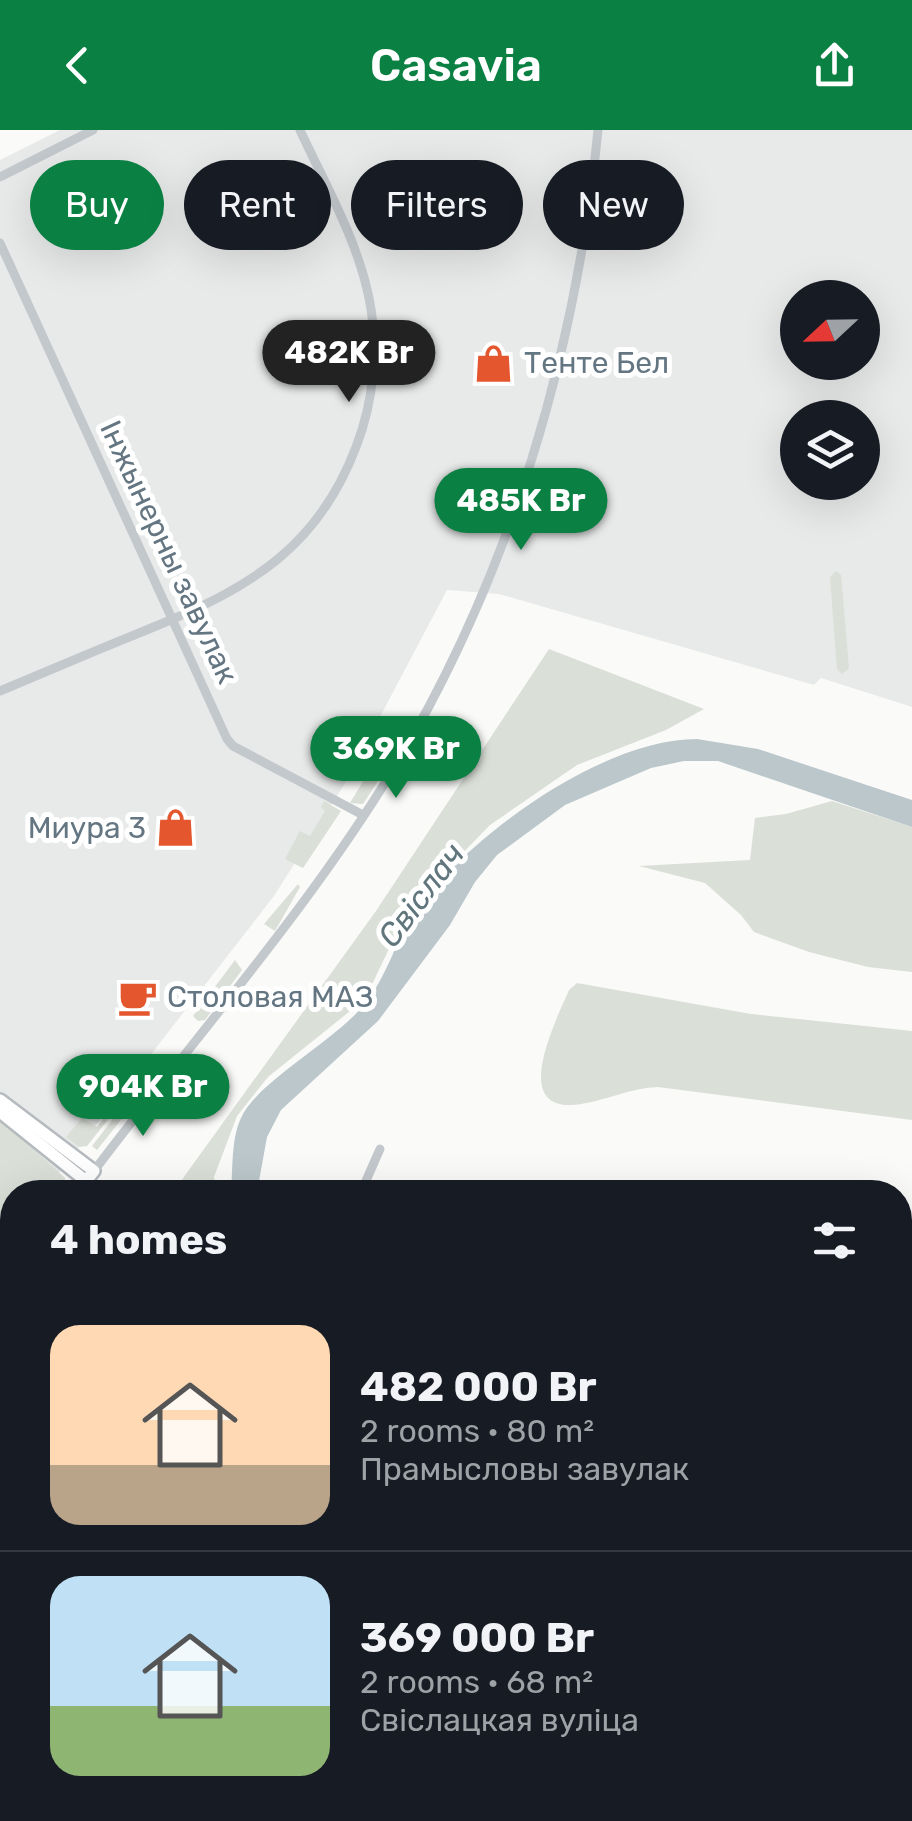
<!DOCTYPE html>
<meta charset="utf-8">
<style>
:root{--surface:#171b24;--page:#20242c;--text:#f1f3f6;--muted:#9ea1a6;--line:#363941;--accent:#0b8043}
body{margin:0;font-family:Rubik,sans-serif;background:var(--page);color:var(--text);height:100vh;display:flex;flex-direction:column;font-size:38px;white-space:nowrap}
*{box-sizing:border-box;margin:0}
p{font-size:32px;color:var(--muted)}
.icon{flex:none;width:55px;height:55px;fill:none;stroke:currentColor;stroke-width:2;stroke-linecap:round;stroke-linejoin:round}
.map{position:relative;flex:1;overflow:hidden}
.side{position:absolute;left:0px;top:1050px;width:912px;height:642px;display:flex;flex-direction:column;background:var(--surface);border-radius:40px 40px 0 0;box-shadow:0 10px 40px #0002}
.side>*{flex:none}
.banner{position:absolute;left:30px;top:30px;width:852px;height:90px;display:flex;gap:20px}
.needle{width:65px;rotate:248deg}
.controls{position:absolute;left:780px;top:150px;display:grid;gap:20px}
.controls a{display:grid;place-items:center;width:100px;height:100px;border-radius:50%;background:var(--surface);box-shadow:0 10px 40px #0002;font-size:50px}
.price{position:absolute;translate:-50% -85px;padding:0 22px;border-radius:35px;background:var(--accent);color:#fff;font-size:32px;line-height:65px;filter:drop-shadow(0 2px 5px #0008)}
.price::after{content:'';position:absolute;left:50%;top:60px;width:30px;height:22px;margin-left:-15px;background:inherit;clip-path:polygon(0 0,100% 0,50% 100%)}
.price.active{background:#222;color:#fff}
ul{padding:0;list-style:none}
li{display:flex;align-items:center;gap:30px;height:250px;padding:0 50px}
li+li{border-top:2px solid var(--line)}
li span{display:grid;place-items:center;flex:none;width:280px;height:200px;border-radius:30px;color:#555}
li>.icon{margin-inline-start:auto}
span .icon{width:120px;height:120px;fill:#fffc;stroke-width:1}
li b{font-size:42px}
h2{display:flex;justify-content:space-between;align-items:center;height:120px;padding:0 50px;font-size:42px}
.pill{padding:0 35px;border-radius:45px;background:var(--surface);box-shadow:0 10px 40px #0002;font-size:35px;line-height:90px}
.pill.active{background:var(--accent);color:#fff}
header{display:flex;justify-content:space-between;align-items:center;height:130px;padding:0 50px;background:var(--accent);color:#fff;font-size:45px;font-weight:600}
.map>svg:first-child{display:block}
.built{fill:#e8e9e9;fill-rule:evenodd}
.green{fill:#dadfd7}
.water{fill:#bbc7cb}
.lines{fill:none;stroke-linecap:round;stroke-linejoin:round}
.major-casing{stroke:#b5babe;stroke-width:16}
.minor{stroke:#c3c8cc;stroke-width:9}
.major{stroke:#fff;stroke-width:11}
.labels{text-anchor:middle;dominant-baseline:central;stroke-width:10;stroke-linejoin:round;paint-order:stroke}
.poi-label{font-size:30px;fill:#657683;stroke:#fff;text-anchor:start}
.street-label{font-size:30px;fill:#657683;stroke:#fff}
.water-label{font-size:32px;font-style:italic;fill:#60757c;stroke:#fff}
</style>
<header><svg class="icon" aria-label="back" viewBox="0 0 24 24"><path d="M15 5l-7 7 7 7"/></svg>Casavia<svg class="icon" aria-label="share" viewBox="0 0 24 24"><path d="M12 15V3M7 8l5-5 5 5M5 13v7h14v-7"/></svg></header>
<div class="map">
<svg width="912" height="1691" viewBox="0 0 912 1691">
<rect width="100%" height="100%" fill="#fafaf8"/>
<g class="built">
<path d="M60,0H912V577L821,548L814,555L499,464L447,460L344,655L274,766L44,1062H12L0,1120V30ZM798,168H862V232H798ZM798,288H862V352H798Z"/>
<polygon points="304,1680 758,1680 759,1691 306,1691"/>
</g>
<g class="green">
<polygon points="836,441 841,445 849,538 842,544 837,539 830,447"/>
<polygon points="549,519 704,579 666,600 577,635 490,695 408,779 365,869 268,947 237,986 214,1047 216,1062 173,1062 376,781"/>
<polygon points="376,630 387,637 363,674 350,673"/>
<polygon points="324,671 341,681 303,738 285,729 300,701 310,706 325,681 321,677"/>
<polygon points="832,671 912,697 912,842 868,837 809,822 754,802 741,785 705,753 639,736 750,730 755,688 786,684"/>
<polygon points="298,754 300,757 275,801 264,794"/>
<polygon points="235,830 242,840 205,890 198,891 193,886"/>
<path d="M577,853L751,884L912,901V990L658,957C630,958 607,970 581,974C507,986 556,891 569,860Z"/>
<polygon points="140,934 148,939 87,1016 79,1017 66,1007 82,988 97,997 137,945 136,939"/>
<polygon points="151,940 158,945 158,952 136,971 97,1020 92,1016"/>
<polygon points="0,988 65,1048 63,1062 12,1062 12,1132 0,1149"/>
<polygon points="12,1327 12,1418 0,1441 0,1330"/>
</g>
<g class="water">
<path d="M697,609L758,619L912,670V697L718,631H684L651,638L565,675L497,725L475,752L450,795L378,891L281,980L267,1007L257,1062H231C233,1039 231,1009 241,988C257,952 333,912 363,876C388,847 396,807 418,777C472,704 603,609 697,609Z"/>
<polygon points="12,1426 12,1466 0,1483 0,1448"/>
</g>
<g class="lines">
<defs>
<g id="major">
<polyline points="0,970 94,1041 77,1062"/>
<polyline points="0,982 86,1051"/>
<polyline points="0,1164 12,1148"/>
</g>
</defs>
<use href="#major" class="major-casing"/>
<g class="minor">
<polyline points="0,47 93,0"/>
<polyline points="0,113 227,609 233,616 363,685"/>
<path d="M0,561C54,538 107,516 161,494C253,456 319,415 356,317C374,271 379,217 369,168C357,109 325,54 300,0"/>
<path d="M94,1041C195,907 309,779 396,635C511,442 576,223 598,0"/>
<polyline points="361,1062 380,1019"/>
<polyline points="99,1680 106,1691"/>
<polyline points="252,1680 253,1691"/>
</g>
<use href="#major" class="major"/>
</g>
<defs>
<symbol id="shop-bare" viewBox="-9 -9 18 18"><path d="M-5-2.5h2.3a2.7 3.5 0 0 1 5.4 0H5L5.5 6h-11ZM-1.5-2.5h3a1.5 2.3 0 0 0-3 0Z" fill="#e4572e" stroke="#fff" stroke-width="2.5" paint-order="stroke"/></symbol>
<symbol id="cafe-bare" viewBox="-9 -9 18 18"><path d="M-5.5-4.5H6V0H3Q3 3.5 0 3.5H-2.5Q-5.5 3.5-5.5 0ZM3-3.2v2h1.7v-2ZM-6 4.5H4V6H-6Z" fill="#e4572e" stroke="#fff" stroke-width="2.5" paint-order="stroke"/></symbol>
</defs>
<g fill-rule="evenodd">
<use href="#shop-bare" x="466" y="206" width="55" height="55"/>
<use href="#shop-bare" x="148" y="670" width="55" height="55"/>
<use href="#cafe-bare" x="110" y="840" width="55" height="55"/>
</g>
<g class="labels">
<g class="poi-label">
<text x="524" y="233">Тенте Бел</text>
<text x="146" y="698" text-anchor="end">Миура 3</text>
<text x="167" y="867">Столовая МАЗ</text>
</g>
<g class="street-label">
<text transform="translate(169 422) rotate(65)">Інжынерны завулак</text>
</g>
<g class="water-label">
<text transform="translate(421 765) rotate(-53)">Свіслач</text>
</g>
</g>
</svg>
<div class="controls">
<a><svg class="needle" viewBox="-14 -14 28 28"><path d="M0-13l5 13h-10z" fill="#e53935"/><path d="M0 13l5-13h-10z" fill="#9ea1a6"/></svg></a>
<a><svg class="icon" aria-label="layers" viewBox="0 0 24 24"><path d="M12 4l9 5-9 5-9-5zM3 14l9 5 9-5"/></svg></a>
</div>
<b class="price active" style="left:349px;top:275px">482K Br</b>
<b class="price" style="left:521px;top:423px">485K Br</b>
<b class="price" style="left:396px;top:671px">369K Br</b>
<b class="price" style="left:143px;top:1009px">904K Br</b>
<div class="banner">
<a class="pill active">Buy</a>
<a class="pill">Rent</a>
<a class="pill">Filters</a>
<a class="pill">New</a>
</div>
<section class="side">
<h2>4 homes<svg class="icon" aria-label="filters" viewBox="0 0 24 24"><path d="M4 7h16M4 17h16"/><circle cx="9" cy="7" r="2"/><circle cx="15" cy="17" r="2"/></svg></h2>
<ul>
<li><span style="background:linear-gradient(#ffd9b3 70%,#b9a48a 0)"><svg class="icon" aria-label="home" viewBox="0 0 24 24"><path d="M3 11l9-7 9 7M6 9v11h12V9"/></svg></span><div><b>482 000 Br</b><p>2 rooms · 80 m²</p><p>Прамысловы завулак</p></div></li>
<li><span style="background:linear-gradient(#bfe0f5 65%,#8fb573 0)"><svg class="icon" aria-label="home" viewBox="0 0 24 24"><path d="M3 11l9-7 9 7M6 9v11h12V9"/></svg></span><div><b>369 000 Br</b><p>2 rooms · 68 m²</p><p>Свіслацкая вуліца</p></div></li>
</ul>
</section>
</div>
